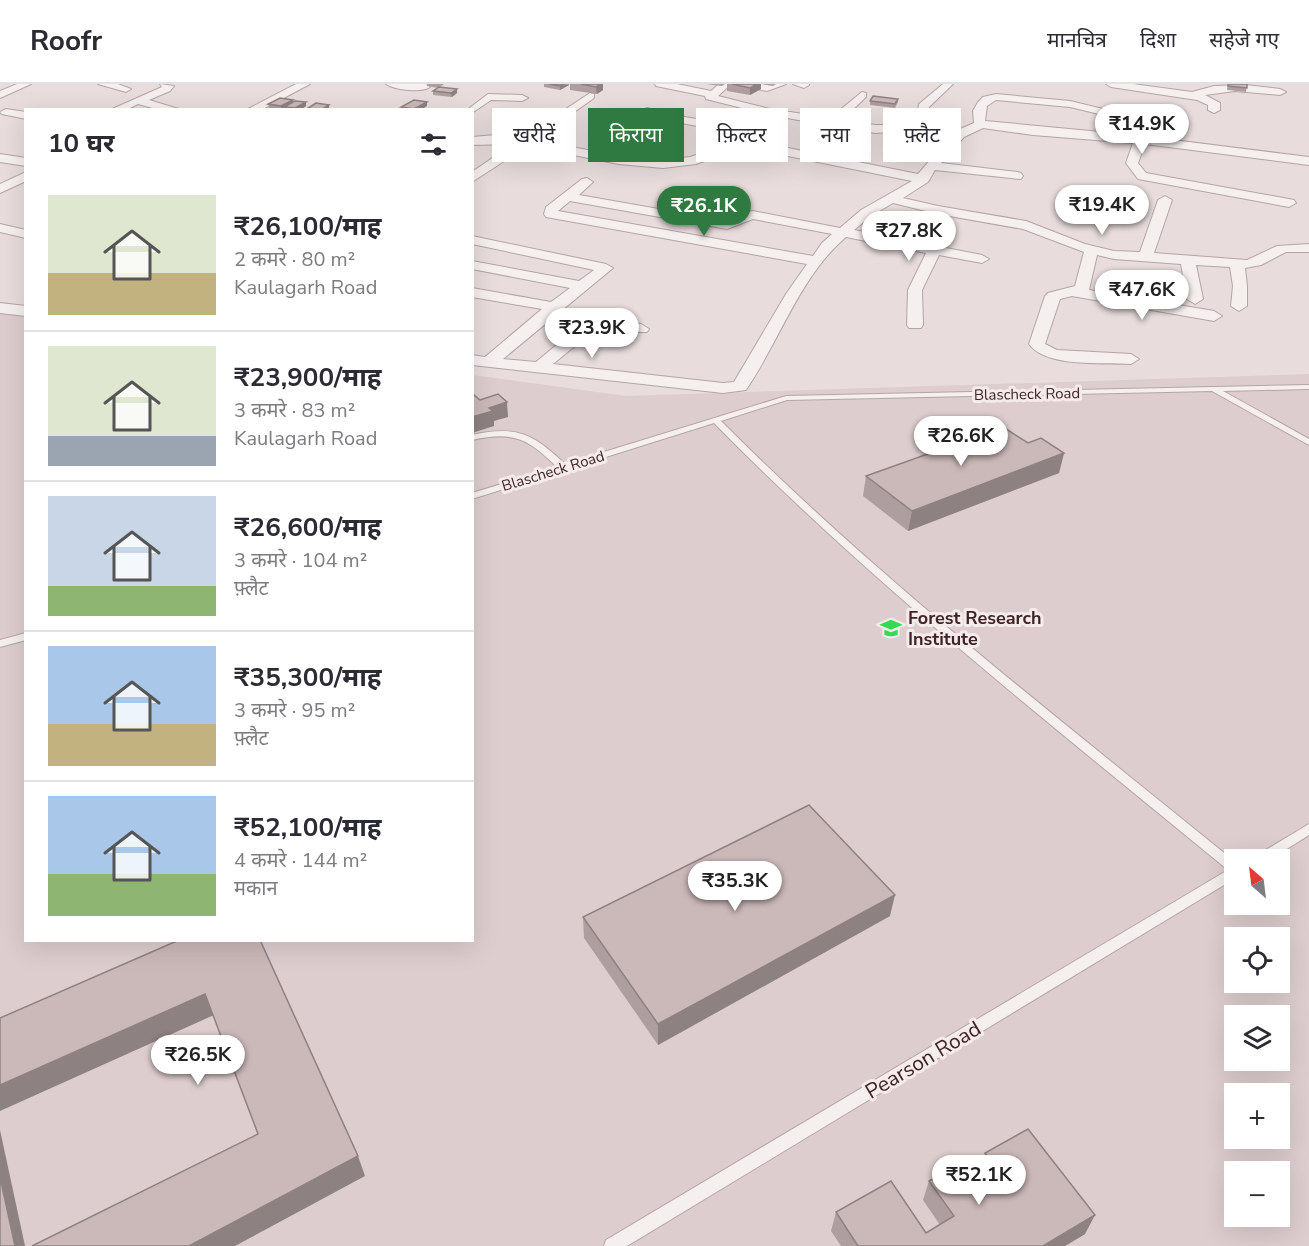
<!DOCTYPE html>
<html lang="hi">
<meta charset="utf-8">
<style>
:root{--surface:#fff;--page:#f2f2f3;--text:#2b2b33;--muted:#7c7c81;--line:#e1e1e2;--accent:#2f7a40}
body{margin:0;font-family:"Nunito Sans","Noto Sans Devanagari",sans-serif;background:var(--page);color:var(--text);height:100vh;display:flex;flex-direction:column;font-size:22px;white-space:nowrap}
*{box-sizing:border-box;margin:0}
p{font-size:20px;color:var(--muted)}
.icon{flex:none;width:33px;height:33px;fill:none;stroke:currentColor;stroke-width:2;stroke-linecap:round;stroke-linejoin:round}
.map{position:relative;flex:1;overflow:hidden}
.panel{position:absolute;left:24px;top:24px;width:450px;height:834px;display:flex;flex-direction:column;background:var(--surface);border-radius:0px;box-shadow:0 6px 24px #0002}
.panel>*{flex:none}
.hud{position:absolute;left:492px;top:24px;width:570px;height:54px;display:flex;gap:12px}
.needle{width:39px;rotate:332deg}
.tools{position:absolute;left:1224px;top:765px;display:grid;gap:12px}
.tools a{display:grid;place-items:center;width:66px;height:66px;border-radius:0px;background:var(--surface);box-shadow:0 6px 24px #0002;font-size:30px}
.price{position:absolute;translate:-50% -51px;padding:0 14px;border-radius:21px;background:#fff;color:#222;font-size:20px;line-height:39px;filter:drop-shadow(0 2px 3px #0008)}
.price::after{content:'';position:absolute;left:50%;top:36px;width:18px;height:14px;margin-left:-9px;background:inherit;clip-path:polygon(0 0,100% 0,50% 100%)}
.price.on{background:var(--accent);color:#fff}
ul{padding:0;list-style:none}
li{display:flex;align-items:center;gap:18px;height:150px;padding:0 24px}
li+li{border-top:2px solid var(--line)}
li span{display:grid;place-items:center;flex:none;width:168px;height:120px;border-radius:0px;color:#555}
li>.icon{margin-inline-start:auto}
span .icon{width:72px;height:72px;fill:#fffc;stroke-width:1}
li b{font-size:26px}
h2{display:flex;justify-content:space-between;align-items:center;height:72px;padding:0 24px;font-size:26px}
.tag{padding:0 21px;border-radius:0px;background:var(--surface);box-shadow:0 6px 24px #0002;font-size:21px;line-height:54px}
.tag.on{background:var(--accent);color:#fff}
header{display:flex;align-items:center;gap:36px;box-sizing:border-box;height:84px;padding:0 30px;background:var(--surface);border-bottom:2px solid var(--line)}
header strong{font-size:28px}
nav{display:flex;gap:33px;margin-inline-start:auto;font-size:21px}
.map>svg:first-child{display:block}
.built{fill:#ddcdce;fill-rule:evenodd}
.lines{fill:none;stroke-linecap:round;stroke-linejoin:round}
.service-casing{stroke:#b5a5a5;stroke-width:2}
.minor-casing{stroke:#b5a5a5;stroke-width:2}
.service{fill:#f6efef;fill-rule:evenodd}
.minor{fill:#f6efef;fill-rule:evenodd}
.wall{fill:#af9e9f}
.shaded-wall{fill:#8e8182}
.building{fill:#cbb8b9;stroke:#8e8182;stroke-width:1.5}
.labels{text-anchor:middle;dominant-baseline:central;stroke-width:6;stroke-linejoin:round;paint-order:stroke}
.far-street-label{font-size:15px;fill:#3f2425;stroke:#f5ebec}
.poi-label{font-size:18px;font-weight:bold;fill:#3f2425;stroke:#f5ebec;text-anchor:start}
.near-street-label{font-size:21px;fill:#3f2425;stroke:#f5ebec}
</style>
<header>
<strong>Roofr</strong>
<nav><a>मानचित्र</a><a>दिशा</a><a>सहेजे गए</a></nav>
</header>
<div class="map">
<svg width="1309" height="1162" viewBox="0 0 1309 1162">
<rect width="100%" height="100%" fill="#e8dcdc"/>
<path class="built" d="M0,227L26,231V856H472L473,291L626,312L1309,290V1162H0ZM1234,776H1280V820H1234ZM1234,854H1280V898H1234ZM1234,932H1280V976H1234ZM1234,1010H1280V1054H1234ZM1234,1088H1280V1132H1234Z"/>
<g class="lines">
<defs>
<g id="service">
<path d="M1309,301V305L1223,307L1309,355V361L1212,307L787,316L721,337C880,497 1060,635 1234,777V795L627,1162H604L606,1156L1228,786C1053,642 873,501 714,339L472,415V409L557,383C527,354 514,347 472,356V351C517,341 533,350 565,380L786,312Z"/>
<polygon points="26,549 26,556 0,563 0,556"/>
<polygon points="1309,740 1309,751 1269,776 1252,776 1254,773"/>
</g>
<g id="minor">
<polygon points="17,0 31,0 0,14 0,7"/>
<polygon points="98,0 118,0 131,5 126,8"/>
<polygon points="160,0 174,2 170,7 149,16 182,26 160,26 138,20 126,26 110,26 162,3"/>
<polygon points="296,0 310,0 261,26 246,26"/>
<path d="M386,0H426L430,3C422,9 394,6 386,0Z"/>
<path d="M655,0H677L711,7L719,0H731L718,12L770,25L830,34L862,8L866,9V13L842,36L875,41H916L919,20L943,0H953L929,23L928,42L958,46L974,39L973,27L978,18L983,13L996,10L1070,17L1128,31L1130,33L1124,36L1070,23L996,16L987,22L985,37L1133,51L1309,73V81L1145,60L1138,79L1146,89L1294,116L1296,119L1289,123L1138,95L1126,79L1133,59L1033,51L983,44L964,53L941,79L1017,88L1021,89L1023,92L1021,95L935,86L928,98L903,114L938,122L1026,137L1085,160L1114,167L1140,168L1158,116L1165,112L1172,116L1154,169L1247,176L1277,162L1309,160V168H1286L1261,181L1245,184L1247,202V222L1239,227L1231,222L1233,202L1230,183L1196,181L1203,215L1195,220L1187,215L1181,180L1114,175L1097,171L1089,206L1214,227L1222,232L1214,237L1072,212L1060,215L1045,260L1057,266L1131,270L1139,275L1131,280C1103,278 1046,284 1029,260L1045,212L1048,209L1075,202L1084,168L1023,145L938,130L893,119L871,132L854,146L982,171L989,175L982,179L939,171L922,206L923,241L921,244H909L907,241L908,206L926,169L846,153C800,192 780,256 746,306L723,309L472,281V271L485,273L542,225L472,213V204L551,218L570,204L472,185V177L579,197L594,186L472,160V152L606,180L613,184L503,275L536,278L566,253L594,252L618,238L641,240L649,245L647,248H621L603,260L576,261L553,280L723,299L734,298L786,210L807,180L546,133L544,130L546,123L582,95L587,94L593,98L579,111L727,137L741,129L753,127L840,144L861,126L912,97L744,63L696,80L663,84L619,80L527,62L472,98V88L513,60L472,61V53L496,51L522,54L590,9L594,10V14L535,56L619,72L663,76L690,73L743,55L918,90L951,52L907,47L875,49L832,42L770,31L706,15L705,12L656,2ZM570,117L727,145L753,135L832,150L822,159L813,172L558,127Z"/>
<polygon points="740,0 786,0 767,7 741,2"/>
<polygon points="793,0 809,0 809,1 804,4"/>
<polygon points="1106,0 1133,0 1192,8 1214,2 1246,1 1280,5 1286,8 1280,11 1235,7 1205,11 1220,19 1220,26 1214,29 1208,26 1208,21 1197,16 1111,3"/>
<polygon points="488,10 522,11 528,14 522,17 491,16 472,29 472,26 467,26"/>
<polygon points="647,24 672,31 746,43 752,47 746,51 670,37 643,29 641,27"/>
<polygon points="6,25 26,28 26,35 2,30 0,28"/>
<polygon points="0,70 26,74 26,82 0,78"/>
<polygon points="26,88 26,97 0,109 0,100"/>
<polygon points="0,140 26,146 26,154 0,148"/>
<polygon points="0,219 26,222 26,232 0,229"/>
</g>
</defs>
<use href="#service" class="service-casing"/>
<use href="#minor" class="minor-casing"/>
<use href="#service" class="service"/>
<use href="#minor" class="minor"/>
</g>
<g class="wall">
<polygon points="427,0 444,0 440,3 457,9 452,13 433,11 433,7 438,4 427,2"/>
<polygon points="544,0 569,0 569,1 560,6 544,3"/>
<polygon points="570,0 603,0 603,6 597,10 570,6"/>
<polygon points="706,0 725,0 722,2"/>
<polygon points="727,0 776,0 773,2 761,0 761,5 750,11 727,7"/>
<polygon points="1228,0 1247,0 1246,8 1227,6"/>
<polygon points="898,15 898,18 895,24 870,21 870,17"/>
<polygon points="293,16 293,17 306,22 300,26 278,26 269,24 268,20"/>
<polygon points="538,49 568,53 558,60 539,57"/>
<polygon points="1028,359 1064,369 1059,389 908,447 863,412 866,392"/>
<polygon points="890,832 658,961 584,854 583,833"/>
<polygon points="985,1069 1085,1150 1065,1162 841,1162 831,1147 836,1128 926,1149 940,1141 923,1116 929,1097 982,1111 990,1106 978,1089"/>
</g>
<g class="shaded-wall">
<polygon points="563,0 569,1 560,6 560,2"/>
<polygon points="601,0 603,0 603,6 597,10 596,3"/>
<polygon points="756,0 761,0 761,5 750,11 750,4"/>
<polygon points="457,5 457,9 452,13 451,9"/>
<polygon points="293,16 294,20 284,23 284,25 282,26 281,22"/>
<polygon points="306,18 306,22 300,26 295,26 295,24"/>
<polygon points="427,18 427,22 421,26 414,26"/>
<polygon points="329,21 329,26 321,26"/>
<polygon points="567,45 568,53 558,60 557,52"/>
<polygon points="507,318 508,333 494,337 494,342 472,349 472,333 489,324"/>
<polygon points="1064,369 1059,389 908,447 912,427"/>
<polygon points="895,811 890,832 658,961 658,940"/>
<polygon points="205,910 214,931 0,1027 0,1001"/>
<polygon points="0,1046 25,1162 15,1162 0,1093"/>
<polygon points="358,1072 365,1092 235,1162 189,1162"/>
<polygon points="1095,1131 1085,1150 1065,1162 1043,1162"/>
</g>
<g class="building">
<polygon points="549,0 563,0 560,2"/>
<polygon points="581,0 601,0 596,3"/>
<polygon points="732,0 756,0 750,4"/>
<polygon points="1228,0 1247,0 1247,4 1228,2"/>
<polygon points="439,3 457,5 451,9 433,7"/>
<polygon points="873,12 898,15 895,20 870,17"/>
<polygon points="280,14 293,16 281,22 268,20"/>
<polygon points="414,16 427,18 414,25 401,23"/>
<polygon points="295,17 306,18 295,24 284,23"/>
<polygon points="316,19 329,21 321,26 305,26"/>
<polygon points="549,42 567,45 557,52 538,49"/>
<polygon points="498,310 507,318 489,324 493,327 472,333 472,311 474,311 480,316"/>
<polygon points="1003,343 1028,359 1041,354 1064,369 912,427 866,392"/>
<polygon points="809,721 895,811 658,940 583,833"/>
<polygon points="179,856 260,856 358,1072 189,1162 32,1162 258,1050 205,910 0,1001 0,934"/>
<polygon points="1028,1045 1095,1131 1043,1162 858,1162 836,1128 891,1097 926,1149 954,1132 929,1097 960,1079 982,1111 1006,1097 985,1069"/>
<polygon points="0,1093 15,1162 0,1162"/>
</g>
<defs>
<symbol id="university-bare" viewBox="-9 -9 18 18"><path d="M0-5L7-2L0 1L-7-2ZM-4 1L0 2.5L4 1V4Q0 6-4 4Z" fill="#33db51" stroke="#f5ebec" stroke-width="2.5" paint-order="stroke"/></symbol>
</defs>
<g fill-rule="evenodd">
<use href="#university-bare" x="876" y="529" width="30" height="30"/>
</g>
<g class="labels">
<g class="far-street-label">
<text transform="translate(1027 310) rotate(-1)">Blascheck Road</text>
<text transform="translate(553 387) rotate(-17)">Blascheck Road</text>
</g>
<g class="poi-label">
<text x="908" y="534">Forest Research<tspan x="908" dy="21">Institute</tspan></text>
</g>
<g class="near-street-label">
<text transform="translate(923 976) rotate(-31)">Pearson Road</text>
</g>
</g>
</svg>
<div class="tools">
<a><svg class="needle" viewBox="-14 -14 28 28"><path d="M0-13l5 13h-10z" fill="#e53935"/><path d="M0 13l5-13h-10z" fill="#7c7c81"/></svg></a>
<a><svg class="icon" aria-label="locate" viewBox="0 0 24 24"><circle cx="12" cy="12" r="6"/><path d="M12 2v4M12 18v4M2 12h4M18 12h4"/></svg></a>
<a><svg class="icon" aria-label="layers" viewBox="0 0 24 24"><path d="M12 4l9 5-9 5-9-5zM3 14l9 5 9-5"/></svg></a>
<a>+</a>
<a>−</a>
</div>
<b class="price" style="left:1142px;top:71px">₹14.9K</b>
<b class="price" style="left:1102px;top:152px">₹19.4K</b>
<b class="price on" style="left:704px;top:153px">₹26.1K</b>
<b class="price" style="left:909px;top:178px">₹27.8K</b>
<b class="price" style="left:1142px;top:237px">₹47.6K</b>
<b class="price" style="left:592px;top:275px">₹23.9K</b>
<b class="price" style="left:961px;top:383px">₹26.6K</b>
<b class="price" style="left:735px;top:828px">₹35.3K</b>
<b class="price" style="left:198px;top:1002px">₹26.5K</b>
<b class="price" style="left:979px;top:1122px">₹52.1K</b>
<div class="hud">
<a class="tag">खरीदें</a>
<a class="tag on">किराया</a>
<a class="tag">फ़िल्टर</a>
<a class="tag">नया</a>
<a class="tag">फ़्लैट</a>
</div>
<section class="panel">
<h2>10 घर<svg class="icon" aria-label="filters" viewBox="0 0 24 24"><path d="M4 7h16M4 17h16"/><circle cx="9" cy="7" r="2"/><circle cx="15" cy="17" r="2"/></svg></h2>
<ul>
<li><span style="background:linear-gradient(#dfe7d0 65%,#c2b280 0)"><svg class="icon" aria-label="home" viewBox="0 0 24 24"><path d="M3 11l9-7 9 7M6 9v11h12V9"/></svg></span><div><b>₹26,100/माह</b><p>2 कमरे · 80 m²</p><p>Kaulagarh Road</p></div></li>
<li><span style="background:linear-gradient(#dfe7d0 75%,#9aa5b1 0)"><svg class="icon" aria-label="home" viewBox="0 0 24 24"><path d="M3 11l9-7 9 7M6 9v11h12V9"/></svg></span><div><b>₹23,900/माह</b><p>3 कमरे · 83 m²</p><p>Kaulagarh Road</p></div></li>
<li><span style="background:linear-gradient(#c9d6e8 75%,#8fb573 0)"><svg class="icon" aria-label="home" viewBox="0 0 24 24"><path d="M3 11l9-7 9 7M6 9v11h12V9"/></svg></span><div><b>₹26,600/माह</b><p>3 कमरे · 104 m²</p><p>फ़्लैट</p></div></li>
<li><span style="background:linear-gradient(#a9c7e8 65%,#c2b280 0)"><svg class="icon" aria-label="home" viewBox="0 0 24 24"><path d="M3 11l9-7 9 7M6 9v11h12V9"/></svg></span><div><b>₹35,300/माह</b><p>3 कमरे · 95 m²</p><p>फ़्लैट</p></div></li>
<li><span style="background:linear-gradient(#a9c7e8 65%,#8fb573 0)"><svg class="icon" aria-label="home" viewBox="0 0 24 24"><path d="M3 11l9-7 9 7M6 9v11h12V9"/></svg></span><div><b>₹52,100/माह</b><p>4 कमरे · 144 m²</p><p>मकान</p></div></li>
</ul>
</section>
</div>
